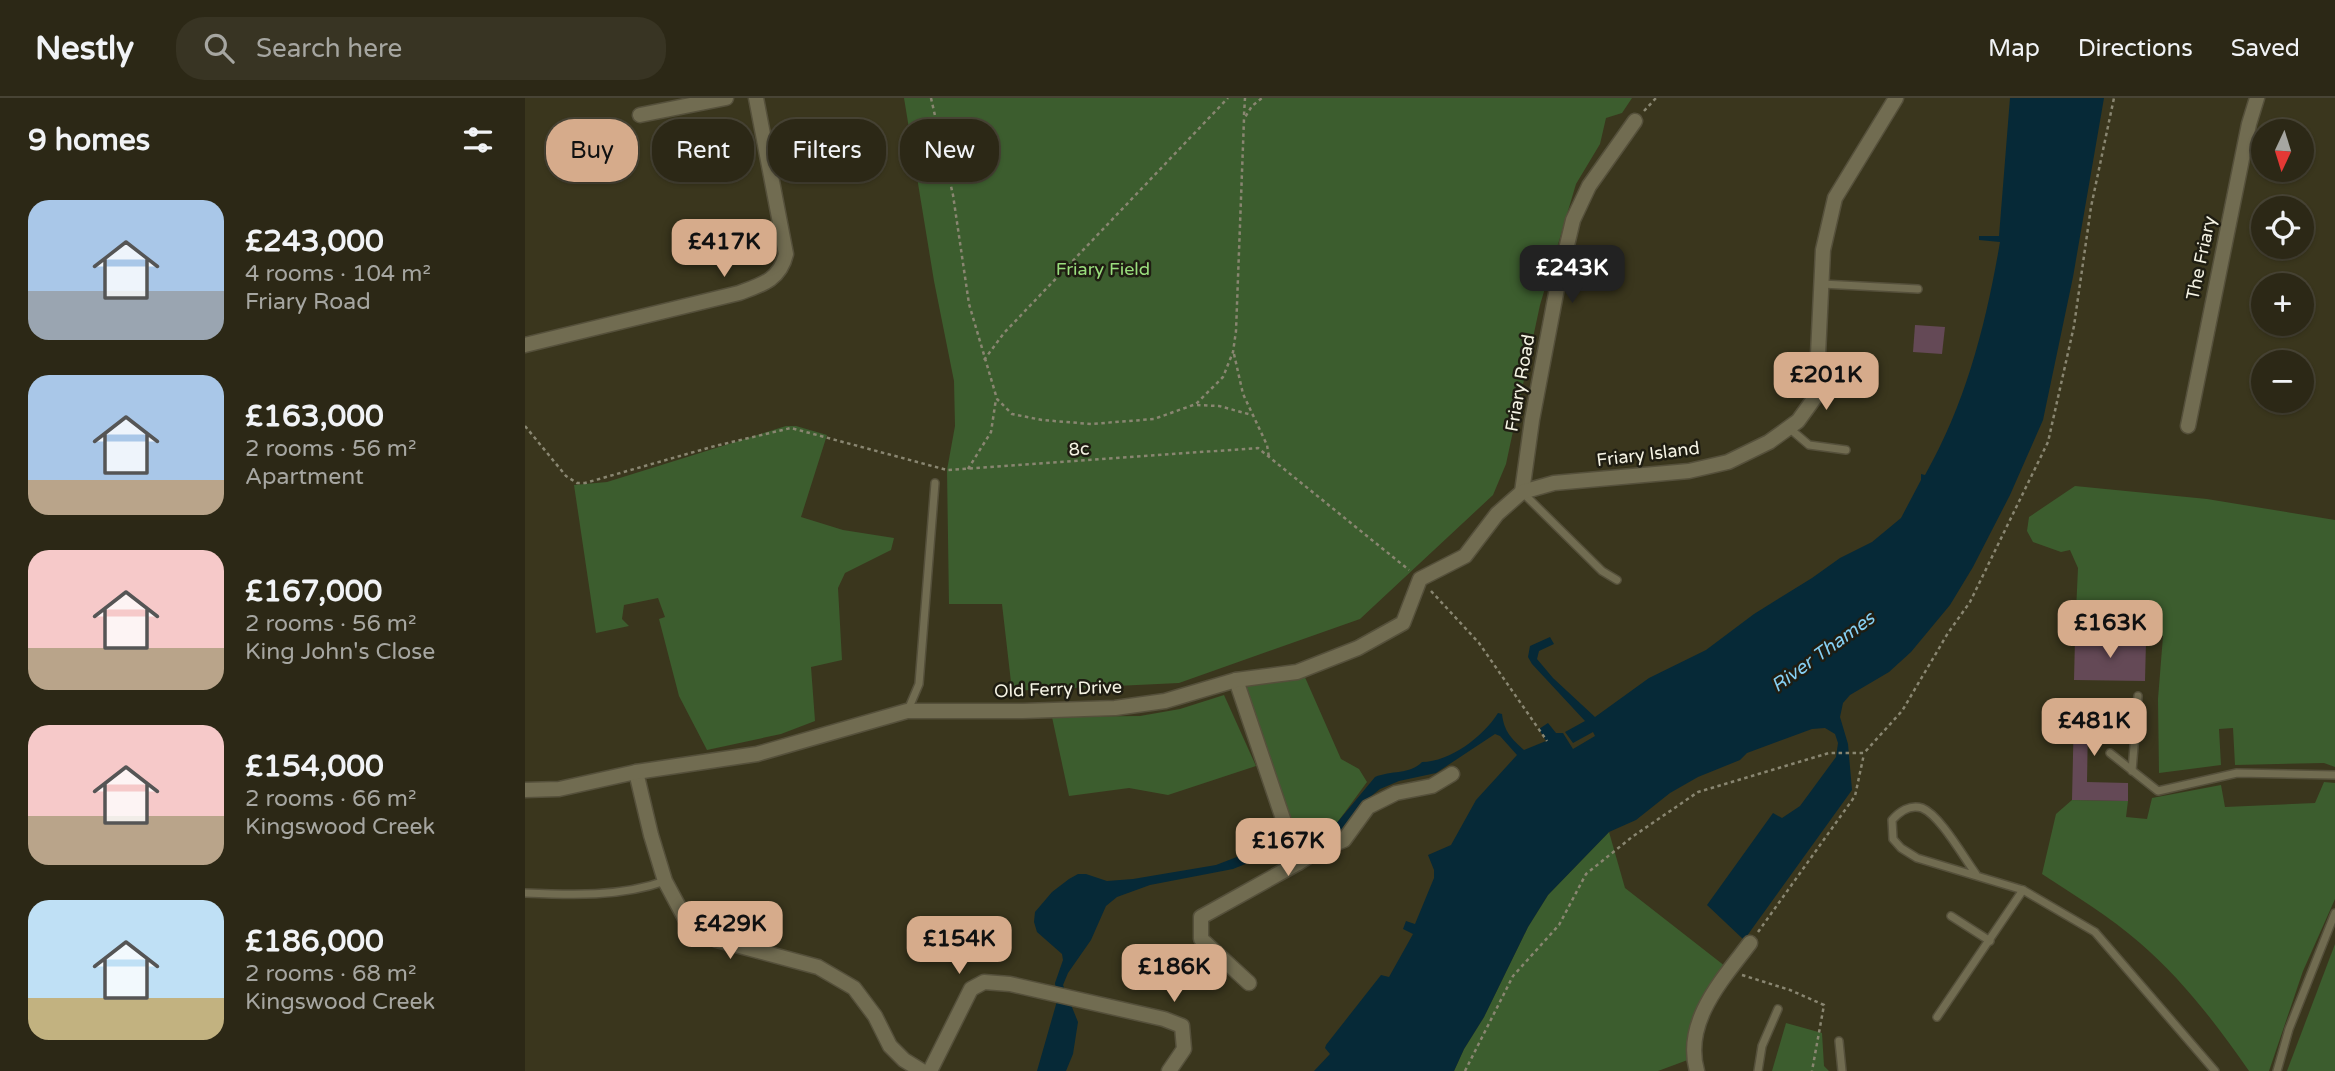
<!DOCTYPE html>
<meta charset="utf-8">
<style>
:root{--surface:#2c2816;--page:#383423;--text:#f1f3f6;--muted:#a6a6a1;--line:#484435;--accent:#d6ab8b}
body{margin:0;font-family:"Varela Round",sans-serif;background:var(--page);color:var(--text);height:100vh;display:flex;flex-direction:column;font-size:26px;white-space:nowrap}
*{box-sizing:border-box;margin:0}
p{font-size:23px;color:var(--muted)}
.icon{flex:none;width:38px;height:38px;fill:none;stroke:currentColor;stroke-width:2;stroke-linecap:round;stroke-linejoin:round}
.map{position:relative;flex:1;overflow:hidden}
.panel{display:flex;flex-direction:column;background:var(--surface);width:525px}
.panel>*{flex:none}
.guide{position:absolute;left:21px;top:21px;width:665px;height:63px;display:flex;gap:14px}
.needle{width:46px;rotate:184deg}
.buttons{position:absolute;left:1726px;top:21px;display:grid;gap:14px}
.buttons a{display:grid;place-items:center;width:63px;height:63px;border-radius:50%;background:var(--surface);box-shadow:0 2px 5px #0004,0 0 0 2px var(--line);font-size:35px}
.price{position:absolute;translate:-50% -60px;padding:0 16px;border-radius:14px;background:var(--accent);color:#111;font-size:23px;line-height:46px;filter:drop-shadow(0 2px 4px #0008)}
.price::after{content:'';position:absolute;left:50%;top:42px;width:21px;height:16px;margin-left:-10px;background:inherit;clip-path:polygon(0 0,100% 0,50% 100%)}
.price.selected{background:#222;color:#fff}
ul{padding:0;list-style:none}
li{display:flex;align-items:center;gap:21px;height:175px;padding:0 28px}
li span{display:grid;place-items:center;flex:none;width:196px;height:140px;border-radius:21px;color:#555}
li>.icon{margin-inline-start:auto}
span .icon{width:84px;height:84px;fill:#fffc;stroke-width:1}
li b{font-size:30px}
h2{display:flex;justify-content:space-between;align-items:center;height:84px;padding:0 28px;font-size:30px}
.pill{padding:0 24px;border-radius:28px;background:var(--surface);box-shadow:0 2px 5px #0004,0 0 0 2px var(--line);font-size:24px;line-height:63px}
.pill.selected{background:var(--accent);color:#111}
header{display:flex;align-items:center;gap:42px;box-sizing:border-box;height:98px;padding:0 35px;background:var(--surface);border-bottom:2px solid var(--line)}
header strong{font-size:33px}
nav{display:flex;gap:38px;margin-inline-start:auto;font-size:24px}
.search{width:490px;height:63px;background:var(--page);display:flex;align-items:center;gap:18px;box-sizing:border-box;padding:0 24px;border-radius:28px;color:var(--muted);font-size:26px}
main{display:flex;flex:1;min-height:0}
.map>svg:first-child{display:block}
.green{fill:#3c5d2e}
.water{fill:#062937}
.building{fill:#644956}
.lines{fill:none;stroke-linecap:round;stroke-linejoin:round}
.lane-casing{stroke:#55503b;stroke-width:10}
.street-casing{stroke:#55503b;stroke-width:17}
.path{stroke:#898671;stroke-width:2.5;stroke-dasharray:3.5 3.5;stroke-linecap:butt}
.lane{stroke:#716c51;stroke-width:7}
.street{stroke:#716c51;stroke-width:14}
.labels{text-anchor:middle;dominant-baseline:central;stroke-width:5;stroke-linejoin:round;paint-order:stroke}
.street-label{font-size:18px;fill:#f5f3e4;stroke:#1f1d12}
.park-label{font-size:18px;fill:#9ade7d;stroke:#1f1d12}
.water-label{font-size:19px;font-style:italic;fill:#86cff2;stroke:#1f1d12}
</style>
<header>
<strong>Nestly</strong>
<div class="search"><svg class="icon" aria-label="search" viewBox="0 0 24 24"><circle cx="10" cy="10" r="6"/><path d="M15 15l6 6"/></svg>Search here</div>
<nav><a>Map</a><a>Directions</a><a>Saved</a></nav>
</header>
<main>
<section class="panel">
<h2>9 homes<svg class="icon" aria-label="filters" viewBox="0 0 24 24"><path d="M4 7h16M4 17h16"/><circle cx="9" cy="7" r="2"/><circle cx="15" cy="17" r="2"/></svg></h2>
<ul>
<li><span style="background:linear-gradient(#a9c7e8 65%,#9aa5b1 0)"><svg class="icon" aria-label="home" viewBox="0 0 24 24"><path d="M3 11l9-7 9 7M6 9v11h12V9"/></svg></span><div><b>£243,000</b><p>4 rooms · 104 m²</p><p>Friary Road</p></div></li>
<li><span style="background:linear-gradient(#a9c7e8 75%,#b9a48a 0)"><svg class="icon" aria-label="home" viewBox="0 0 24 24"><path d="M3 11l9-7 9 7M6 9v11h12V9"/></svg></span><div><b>£163,000</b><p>2 rooms · 56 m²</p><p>Apartment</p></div></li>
<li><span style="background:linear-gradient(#f6c9c9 70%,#b9a48a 0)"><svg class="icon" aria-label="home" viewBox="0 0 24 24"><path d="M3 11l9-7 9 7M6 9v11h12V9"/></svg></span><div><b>£167,000</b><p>2 rooms · 56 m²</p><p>King John's Close</p></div></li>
<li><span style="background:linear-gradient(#f6c9c9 65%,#b9a48a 0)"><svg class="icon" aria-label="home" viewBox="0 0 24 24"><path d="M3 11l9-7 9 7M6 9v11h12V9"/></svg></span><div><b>£154,000</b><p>2 rooms · 66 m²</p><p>Kingswood Creek</p></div></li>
<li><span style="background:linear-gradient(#bfe0f5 70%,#c2b280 0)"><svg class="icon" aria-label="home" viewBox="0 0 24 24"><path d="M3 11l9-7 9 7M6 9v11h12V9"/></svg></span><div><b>£186,000</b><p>2 rooms · 68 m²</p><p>Kingswood Creek</p></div></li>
</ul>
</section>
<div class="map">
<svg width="1810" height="973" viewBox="0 0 1810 973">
<rect width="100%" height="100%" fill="#3a361d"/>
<g class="green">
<polygon points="379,0 1107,0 1097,15 1081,20 1075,46 1051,86 1015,207 981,366 968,397 835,521 654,585 487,593 477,506 424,506 422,372 430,328 429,283 409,183"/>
<polygon points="261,328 271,328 302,337 276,419 318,432 369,440 366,452 320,475 313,490 317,562 286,569 290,623 256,636 182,652 154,598 134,521 140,519 133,500 99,507 97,521 104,528 71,535 49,387 82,384"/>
<polygon points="1550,388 1682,401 1810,422 1810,669 1799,665 1710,667 1708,630 1694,631 1696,667 1634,675 1633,601 1638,538 1550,535 1553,470 1545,452 1536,454 1508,444 1502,433 1504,419"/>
<polygon points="775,568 816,661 834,671 842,684 809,729 769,738 714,607 711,606 708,591"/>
<polygon points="699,597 731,668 643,697 604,690 544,698 527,619 615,618 655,611"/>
<path d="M1799,684L1810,685V801L1778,873L1744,973H1724C1693,928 1657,881 1615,845C1585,819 1551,798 1517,776L1531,716L1547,702L1603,703L1601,719L1622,721L1627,700L1696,687L1700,709L1790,705Z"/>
<polygon points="1084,734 1100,790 1205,872 1177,913 1168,960 1133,973 929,973 939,951 959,919 1003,829 1023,797"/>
<polygon points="1810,846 1810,973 1762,973"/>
<polygon points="1261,925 1297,935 1299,968 1304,973 1247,973"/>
</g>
<path class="water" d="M1485,0H1579L1548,179L1518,322L1485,397L1448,469L1425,507L1386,554L1364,574L1325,597L1318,605L1315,619L1323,646L1327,692L1219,842L1182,807L1248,715L1257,720L1275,708L1311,659L1313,645L1310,636L1300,630L1287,631L1222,655L1215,662L1173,679L1145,695L1111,722L1084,734L1023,797L1003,829L959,919L939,951L929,973H789L805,956L800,950L801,947L856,877L864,879L888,836L878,831L881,823L890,826L909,780V772L903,757L926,747L951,702L992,657L975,638L970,636L911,675L874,683L855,691L845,699L817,736L803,742L767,747L708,771L625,787L592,799L581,808L566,842L543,875L538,887L553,924L548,956L541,973H512L532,903L530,885L538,862L537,856L512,834L509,824L510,814L527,794L544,781L553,776H561L582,783L608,781L691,767L764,739L792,734L810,727L850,679C866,672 885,677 897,664C925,664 959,638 973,615L977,616C979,634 987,641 999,652L1021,643L1014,631L1023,625L1031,635H1038L1048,651L1070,638L1068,634L1048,645L1040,634L1060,623L1007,566L1003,559L1005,548L1025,539L1029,546L1014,553L1012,561L1028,580L1070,619L1124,580L1181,552L1229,516L1287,480L1315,460L1347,444L1376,420L1396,382V376L1400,377C1441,305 1461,226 1475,144L1454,142V138H1474Z"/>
<g class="building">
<polygon points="1390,227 1420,229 1417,256 1388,254"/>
<polygon points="1550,541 1621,543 1620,583 1549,582"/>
<polygon points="1549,613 1603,614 1602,629 1563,628 1562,684 1603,685 1603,703 1547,702"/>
</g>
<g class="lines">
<defs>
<g id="lane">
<polyline points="1297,186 1393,191"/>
<polyline points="1264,330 1284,347 1321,352"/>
<polyline points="998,395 1077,473 1092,482"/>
<polyline points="383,612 394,586 410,385"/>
<polyline points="1585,655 1633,693 1712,675 1810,677"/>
<polyline points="1607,673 1613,598"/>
<path d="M1451,776C1439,760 1415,717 1397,710C1385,706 1374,714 1367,722L1368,741L1376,750L1392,760L1498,792L1570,834L1690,973"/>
<path d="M0,795C46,797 96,799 140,783"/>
<polyline points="1426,818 1465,843"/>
<polyline points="1412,919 1498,792"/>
<polyline points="1314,943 1317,973"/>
<polyline points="1233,973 1237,948 1253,911"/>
<polyline points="1752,973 1764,931 1810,815"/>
</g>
<g id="street">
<polyline points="115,17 201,0"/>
<path d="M0,247L214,195C236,187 255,182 261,156L231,0"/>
<polyline points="1663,328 1724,26 1732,0"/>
<polyline points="997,394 1007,322 1033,185 1048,122 1064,88 1110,23"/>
<polyline points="711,582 773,765 790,754 819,742 843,709 871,695 907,688 927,676"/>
<polyline points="111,674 126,737 140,783 163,826 192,842 293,869 329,890 350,918 365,948 379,962 397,973"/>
<polyline points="0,692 34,691 111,674 232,656 382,613 498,613 590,610 640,603 711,582 772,574 833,550 878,525 895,481 940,458 972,416 997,394 1029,385 1164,373 1203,364 1244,344 1273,323 1291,298 1298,152 1310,100 1371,0"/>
<polyline points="724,885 676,841 676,819 773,765"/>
<polyline points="405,973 446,891 459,884 485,886 639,921 657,928 659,951 644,973"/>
<path d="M1172,973C1158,924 1197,882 1225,845"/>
</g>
</defs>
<use href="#lane" class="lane-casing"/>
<use href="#street" class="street-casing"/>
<g class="path">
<polyline points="406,0 428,97 444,206 472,301 487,316 517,322 566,326 629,321 671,306 698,279 708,254 711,233 719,21 727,8 737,0"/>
<polyline points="1119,13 1131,0"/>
<polyline points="719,17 720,0"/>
<polyline points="709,256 718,296 742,347 744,359"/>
<polyline points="459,262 479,235 703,0"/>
<polyline points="672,307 694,308 727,317"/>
<polyline points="0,328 41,378 52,385 60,385 190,348 266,330 422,372 733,350 884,472"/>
<polyline points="443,371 466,334 471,301"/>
<polyline points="906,493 954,545 1022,643"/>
<polyline points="1233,834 1330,698 1339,656"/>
<polyline points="1217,877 1265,892 1299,907 1287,973"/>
<polyline points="940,973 988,878 1034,827 1061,776 1107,739 1173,694 1304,655 1339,655 1377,613 1423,535 1445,504 1523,344 1549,228 1566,109 1589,0"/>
</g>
<use href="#lane" class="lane"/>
<use href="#street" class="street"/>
</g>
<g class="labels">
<g class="street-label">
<text transform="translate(1676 160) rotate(-78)">The Friary</text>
<text transform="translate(995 285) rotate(-80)">Friary Road</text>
<text transform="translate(554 351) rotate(-4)">8c</text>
<text transform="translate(1123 356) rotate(-7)">Friary Island</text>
<text transform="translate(533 591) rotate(-2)">Old Ferry Drive</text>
</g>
<g class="park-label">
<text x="578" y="171">Friary Field</text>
</g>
<g class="water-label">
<text transform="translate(1298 554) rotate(-36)">River Thames</text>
</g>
</g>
</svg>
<div class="buttons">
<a><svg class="needle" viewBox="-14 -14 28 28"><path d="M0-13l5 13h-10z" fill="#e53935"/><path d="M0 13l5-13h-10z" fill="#a6a6a1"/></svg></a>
<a><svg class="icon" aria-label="locate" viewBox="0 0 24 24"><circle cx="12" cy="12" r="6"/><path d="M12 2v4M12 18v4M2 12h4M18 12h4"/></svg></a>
<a>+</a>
<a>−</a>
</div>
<b class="price" style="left:199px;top:181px">£417K</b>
<b class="price selected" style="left:1047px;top:207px">£243K</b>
<b class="price" style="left:1301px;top:314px">£201K</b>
<b class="price" style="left:1585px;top:562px">£163K</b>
<b class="price" style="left:1569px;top:660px">£481K</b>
<b class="price" style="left:763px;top:780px">£167K</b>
<b class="price" style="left:205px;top:863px">£429K</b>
<b class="price" style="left:434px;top:878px">£154K</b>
<b class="price" style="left:649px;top:906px">£186K</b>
<div class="guide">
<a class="pill selected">Buy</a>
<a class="pill">Rent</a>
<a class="pill">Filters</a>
<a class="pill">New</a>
</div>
</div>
</main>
